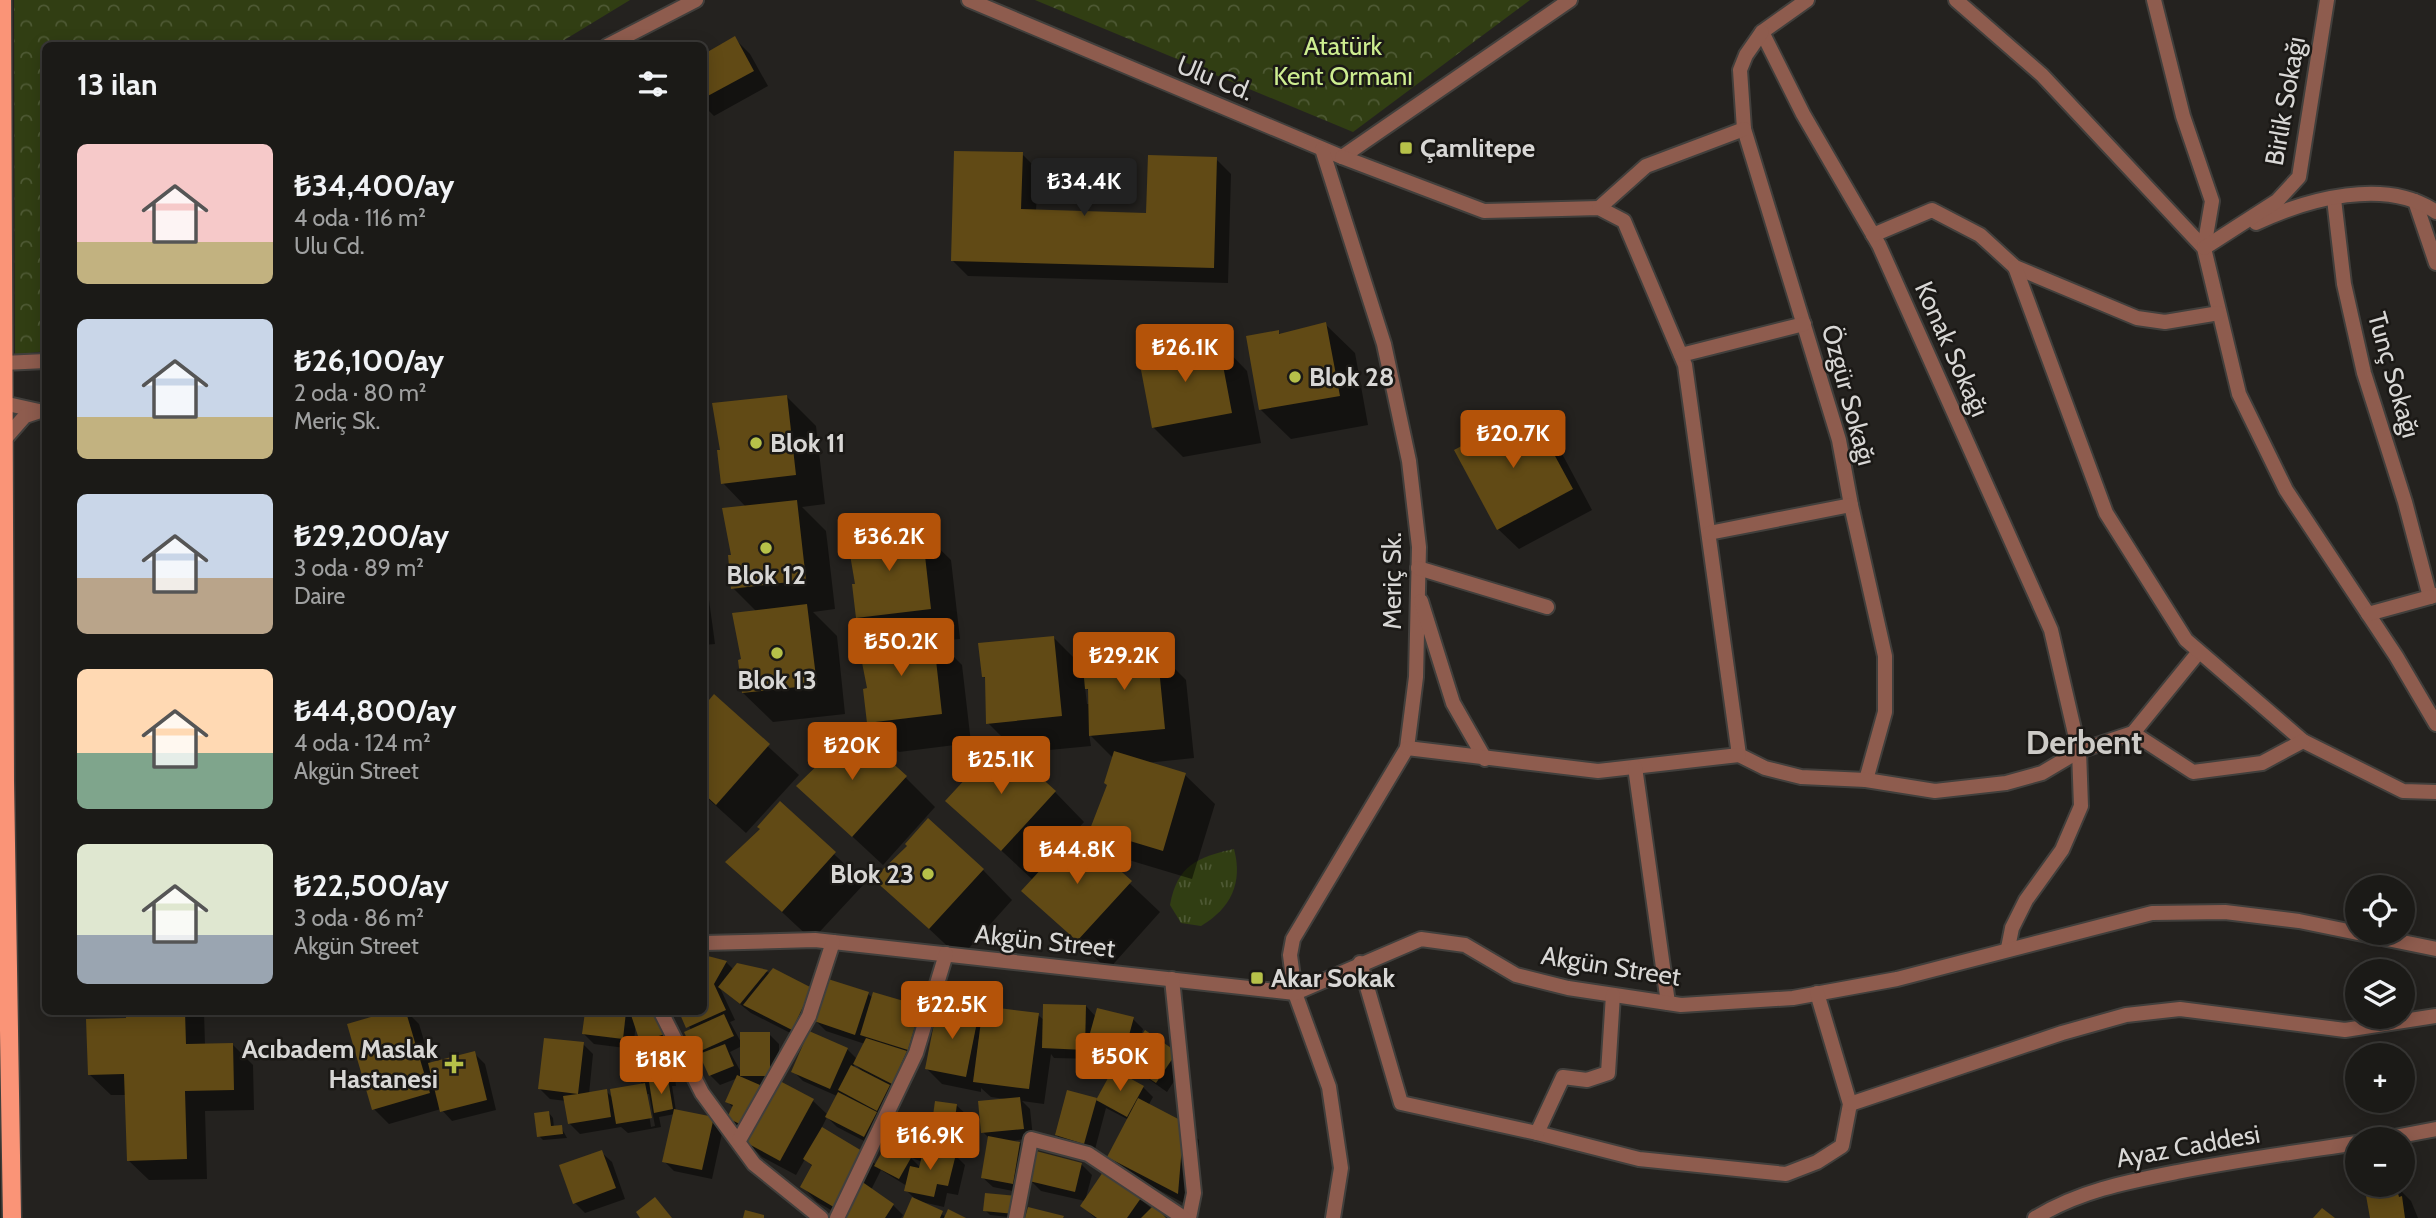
<!DOCTYPE html>
<html lang="tr">
<meta charset="utf-8">
<style>
:root{--surface:#1b1a17;--page:#282724;--text:#f1f3f6;--muted:#a0a1a1;--line:#393836;--accent:#b45309}
body{margin:0;font-family:Cabin,sans-serif;background:var(--page);color:var(--text);height:100vh;display:flex;flex-direction:column;font-size:26px;white-space:nowrap}
*{box-sizing:border-box;margin:0}
p{font-size:23px;color:var(--muted)}
.icon{flex:none;width:38px;height:38px;fill:none;stroke:currentColor;stroke-width:2;stroke-linecap:round;stroke-linejoin:round}
.map{position:relative;flex:1;overflow:hidden}
.side{position:absolute;left:42px;top:42px;width:665px;height:973px;display:flex;flex-direction:column;background:var(--surface);border-radius:10px;box-shadow:0 4px 18px #0003,0 0 0 2px var(--line)}
.side>*{flex:none}
.tools{position:absolute;left:2345px;top:875px;display:grid;gap:14px}
.tools a{display:grid;place-items:center;width:70px;height:70px;border-radius:50%;background:var(--surface);box-shadow:0 4px 18px #0003,0 0 0 2px var(--line);font-size:35px}
.price{position:absolute;translate:-50% -60px;padding:0 16px;border-radius:7px;background:var(--accent);color:#fff;font-size:23px;line-height:46px;filter:drop-shadow(0 2px 4px #0008)}
.price::after{content:'';position:absolute;left:50%;top:42px;width:21px;height:16px;margin-left:-10px;background:inherit;clip-path:polygon(0 0,100% 0,50% 100%)}
.price.current{background:#222;color:#fff}
ul{padding:0;list-style:none}
li{display:flex;align-items:center;gap:21px;height:175px;padding:0 35px}
li span{display:grid;place-items:center;flex:none;width:196px;height:140px;border-radius:10px;color:#555}
li>.icon{margin-inline-start:auto}
span .icon{width:84px;height:84px;fill:#fffc;stroke-width:1}
li b{font-size:30px}
h2{display:flex;justify-content:space-between;align-items:center;height:84px;padding:0 35px;font-size:30px}
.map>svg:first-child{display:block}
.forest{fill:url(#forest-crowns)}
.park{fill:url(#park-tufts)}
.shadow{fill:#0007;fill-rule:evenodd}
.building{fill:#614a15}
.lines{fill:none;stroke-linecap:round;stroke-linejoin:round}
.street-casing{stroke:#413f3c;stroke-width:18}
.primary-casing{stroke:#413f3c;stroke-width:21}
.street{stroke:#8e5c4e;stroke-width:14}
.primary{stroke:#fa9477;stroke-width:18}
.poi-dot{fill:#b6c149;stroke:#1b1916;stroke-width:2.5}
.labels{text-anchor:middle;dominant-baseline:central;stroke-width:5;stroke-linejoin:round;paint-order:stroke}
.park-label{font-size:26px;fill:#cded90;stroke:#1b1916}
.street-label{font-size:26px;fill:#d8d7d5;stroke:#1b1916}
.poi-label{font-size:26px;font-weight:bold;fill:#d8d7d5;stroke:#1b1916;text-anchor:start}
.district-label{font-size:33px;font-weight:bold;fill:#cdcbc7;stroke:#1b1916}
</style>
<div class="map">
<svg width="2436" height="1218" viewBox="0 0 2436 1218">
<defs>
<pattern id="forest-crowns" width="20" height="18" patternUnits="userSpaceOnUse" patternTransform="scale(1.75)"><rect width="20" height="18" fill="#313e13"/><path d="M2 6a3 3 0 1 1 6 0M12 15a3 3 0 1 1 6 0" fill="none" stroke="#4e5934"/></pattern>
<pattern id="park-tufts" width="24" height="20" patternUnits="userSpaceOnUse" patternTransform="scale(1.75)"><rect width="24" height="20" fill="#313e13"/><path d="M3 7l-1-3M5 7V3M7 7l1-3M15 17l-1-3M17 17v-4M19 17l1-3" fill="none" stroke="#4e5934"/></pattern>
</defs>
<rect width="100%" height="100%" fill="#24221f"/>
<g class="forest">
<polygon points="14,0 630,0 556,45 46,46 45,351 15,355"/>
<polygon points="1035,0 1530,0 1353,132"/>
</g>
<path class="park" d="M1234,849C1243,883 1231,908 1201,926L1181,923L1170,905C1177,865 1198,857 1234,849Z"/>
<g class="shadow">
<polygon points="735,39 750,54 768,86 714,116 704,106 704,56"/>
<polygon points="1022,154 1038,170 1036,211 1148,214 1216,159 1231,174 1228,283 968,276 953,261"/>
<polygon points="1325,324 1355,353 1368,425 1291,439 1261,410 1278,332 1281,335"/>
<polygon points="1218,341 1247,371 1261,443 1183,457 1153,427"/>
<polygon points="786,396 816,426 825,504 802,507 826,531 835,609 813,612 837,636 845,714 773,722 743,693 743,661 757,612 733,588 733,556 746,507 723,483"/>
<polygon points="1530,412 1551,433 1592,510 1519,549 1498,529"/>
<polygon points="921,531 951,560 960,639 938,641 962,665 971,743 899,752 869,722 869,690 881,641 857,617"/>
<polygon points="704,563 715,644 704,645"/>
<path d="M1053,637L1085,669L1156,650L1186,680L1194,758L1146,763L1185,775L1215,804L1192,879L1122,858L1092,828L1108,786L1113,758L1089,734L1091,746L1018,753L988,723L987,680L983,676ZM1085,687L1090,692L1091,704H1087Z"/>
<polygon points="714,697 799,775 746,833 704,795 704,709"/>
<polygon points="833,753 906,778 935,807 883,865 798,786"/>
<path d="M982,768L1055,792L1084,822L1075,832L1160,912L1108,970L1024,891L1033,880L948,801ZM1054,855L1058,858L1046,871L1043,867Z"/>
<polygon points="780,804 865,883 812,940 728,862 762,829"/>
<polygon points="983,870 1012,900 960,958 876,879"/>
<path d="M704,957L726,962L734,970L767,972L811,990L868,994L873,998L920,1008L930,1018L902,1093L890,1087L899,1097L874,1146L837,1127L827,1117L821,1129L866,1155L876,1165L902,1152L895,1145L925,1131L935,1141L931,1150L955,1155L965,1165L958,1195L947,1193L944,1207L922,1202L946,1217L962,1218H905L914,1198L906,1190L907,1186L881,1170L871,1190L893,1205L903,1215L901,1218H845L817,1202L802,1186L813,1167L805,1159L796,1175L762,1157L747,1142L729,1117L733,1108L727,1101L738,1078L720,1085L710,1075L705,1063L695,1053L692,1031L680,1012H704ZM720,988L751,1013L802,1039L822,1004L816,1021L826,1031L865,1044L857,1059L847,1049L793,1071L803,1081L837,1096L828,1115L812,1100L779,1082V1044L769,1034L742,1044L730,1022L735,1020ZM742,1046V1074L730,1052ZM855,1064L864,1073L853,1068ZM758,1085H778L771,1098ZM910,1157L922,1162L921,1168Z"/>
<polygon points="1086,1006 1096,1017 1133,1019 1143,1029 1140,1039 1186,1063 1167,1092 1133,1068 1095,1059 1054,1058 1051,1054 1044,1104 1022,1101 1030,1109 1033,1138 1010,1141 1020,1143 1030,1154 1023,1193 993,1187 982,1177 990,1139 983,1132 1005,1099 991,1097 981,1088 981,1092 942,1084 926,1068 978,1014 983,1019 1038,1015 1045,1021"/>
<polygon points="128,1012 204,1012 205,1045 232,1044 253,1065 254,1110 205,1111 207,1179 149,1180 128,1160 126,1095 111,1095 90,1075 128,1020"/>
<polygon points="395,1012 407,1012 419,1024 431,1064 474,1053 485,1064 496,1110 452,1121 441,1109 389,1124 374,1109 349,1025"/>
<path d="M587,1012H662L674,1044L662,1048L673,1059L676,1086H672L676,1111L713,1119L723,1129L712,1179L674,1171L664,1161L675,1114L659,1117L661,1127L628,1133L621,1127L580,1134L569,1123L566,1101L550,1099L540,1089L583,1044L593,1054L589,1094L606,1091L613,1098L643,1085L637,1078L651,1051L641,1041L636,1023L633,1049L594,1044L584,1034ZM646,1094H649L655,1126L651,1127Z"/>
<polygon points="1114,1071 1143,1087 1153,1097 1148,1106 1183,1124 1199,1140 1193,1208 1125,1172 1109,1157 1129,1120 1106,1108 1094,1153 1067,1145 1056,1135 1096,1099 1097,1101"/>
<polygon points="956,1105 967,1115 963,1142 943,1139 933,1129"/>
<polygon points="549,1113 553,1118 554,1128 561,1127 567,1138 543,1140 539,1136"/>
<polygon points="601,1152 612,1162 625,1199 585,1213 575,1203"/>
<polygon points="1081,1164 1092,1175 1085,1201 1041,1191 1031,1181"/>
<polygon points="2396,1186 2411,1201 2418,1218 2372,1218"/>
<polygon points="986,1195 1019,1218 990,1215 985,1210"/>
<polygon points="1140,1199 1163,1218 1095,1218 1082,1206"/>
</g>
<g class="building">
<polygon points="735,36 754,71 704,98 704,54"/>
<polygon points="954,151 1023,152 1021,209 1146,213 1148,155 1217,157 1214,268 951,261"/>
<polygon points="1326,322 1340,396 1259,410 1246,336 1279,330 1279,334"/>
<polygon points="1218,339 1232,413 1152,428 1138,354 1185,349 1185,345"/>
<polygon points="787,395 796,475 721,484 717,450 720,450 712,403"/>
<polygon points="1530,410 1573,489 1497,530 1454,450"/>
<polygon points="797,500 806,580 731,589 728,555 731,555 722,508"/>
<polygon points="922,529 931,609 856,618 852,584 855,584 847,537"/>
<polygon points="807,604 817,685 742,693 738,660 741,659 732,613"/>
<polygon points="933,633 942,714 867,723 863,689 867,688 858,642"/>
<polygon points="1054,636 1062,716 986,724 985,677 982,677 978,643"/>
<polygon points="1157,648 1165,729 1089,736 1088,689 1085,689 1082,655"/>
<polygon points="714,694 770,744 716,805 704,794 704,706"/>
<polygon points="851,726 907,776 852,837 796,786 830,753 828,751"/>
<polygon points="1000,741 1056,791 1001,851 945,801 968,776 970,778 980,768 977,766"/>
<polygon points="1114,751 1186,773 1163,851 1090,829 1107,785 1104,783"/>
<polygon points="780,801 836,852 782,912 725,862 760,829 757,827"/>
<polygon points="928,818 984,869 929,929 873,879 907,846 905,844"/>
<polygon points="1076,831 1132,881 1077,941 1021,891 1044,866 1046,868 1055,858 1053,856"/>
<polygon points="704,955 727,961 714,984 726,1010 686,1028 679,1012 704,1012"/>
<polygon points="737,963 768,970 740,1004 718,987"/>
<polygon points="773,968 812,988 792,1030 743,1005"/>
<polygon points="828,979 869,992 855,1035 814,1021"/>
<polygon points="873,992 921,1006 908,1050 860,1035"/>
<polygon points="938,1004 979,1012 966,1077 925,1069"/>
<polygon points="1043,1004 1086,1005 1085,1050 1042,1048"/>
<polygon points="983,1006 1039,1013 1029,1089 973,1082"/>
<polygon points="1097,1008 1134,1017 1122,1061 1085,1051"/>
<polygon points="126,1012 185,1012 186,1044 233,1043 234,1090 185,1091 187,1159 127,1161 124,1074 88,1075 86,1019 126,1018"/>
<polygon points="388,1012 406,1012 430,1093 372,1110 347,1024"/>
<polygon points="585,1012 626,1012 623,1039 582,1034"/>
<polygon points="630,1012 658,1012 665,1034 640,1042"/>
<polygon points="724,1014 734,1036 694,1054 684,1032"/>
<polygon points="1145,1030 1177,1052 1156,1083 1124,1062"/>
<polygon points="809,1031 848,1048 830,1089 791,1072"/>
<rect x="740" y="1032" width="30" height="44"/>
<polygon points="544,1038 584,1042 578,1094 607,1089 611,1117 568,1124 563,1096 578,1094 538,1089"/>
<polygon points="866,1038 907,1051 892,1084 853,1064"/>
<polygon points="725,1044 734,1066 709,1076 699,1054"/>
<polygon points="664,1047 667,1076 635,1079 632,1051"/>
<polygon points="475,1051 487,1100 440,1112 428,1063"/>
<polygon points="851,1065 890,1085 877,1111 838,1090"/>
<polygon points="1113,1069 1144,1086 1127,1117 1096,1100"/>
<polygon points="737,1075 760,1085 742,1125 727,1118 733,1105 725,1102"/>
<polygon points="668,1079 673,1109 654,1113 649,1082"/>
<polygon points="778,1080 814,1099 780,1161 745,1142"/>
<polygon points="645,1083 652,1118 616,1124 610,1089"/>
<polygon points="1067,1090 1097,1098 1084,1144 1055,1135"/>
<polygon points="838,1092 877,1112 864,1137 825,1117"/>
<polygon points="1020,1097 1024,1129 981,1133 978,1101"/>
<polygon points="1138,1098 1184,1122 1178,1194 1107,1157"/>
<polygon points="935,1101 957,1104 953,1133 931,1130"/>
<polygon points="674,1109 714,1117 702,1170 662,1162"/>
<polygon points="549,1111 551,1126 562,1125 563,1134 537,1137 534,1113"/>
<polygon points="904,1120 926,1130 915,1154 893,1145"/>
<polygon points="822,1127 867,1154 837,1209 800,1187 812,1165 803,1159"/>
<polygon points="988,1136 1020,1142 1013,1184 981,1178"/>
<polygon points="887,1143 912,1156 899,1179 874,1166"/>
<polygon points="924,1147 956,1154 948,1186 937,1184 934,1197 904,1191 910,1166 919,1168"/>
<polygon points="602,1150 616,1188 573,1204 559,1165"/>
<polygon points="1036,1151 1082,1163 1075,1192 1029,1181"/>
<polygon points="1103,1172 1141,1198 1127,1218 1097,1218 1080,1206"/>
<polygon points="861,1181 894,1204 885,1218 847,1218 840,1213"/>
<polygon points="2396,1185 2399,1197 2402,1196 2405,1218 2370,1218 2365,1190"/>
<polygon points="985,1193 1017,1196 1015,1214 983,1211"/>
<polygon points="655,1197 672,1218 640,1218 636,1212"/>
<polygon points="912,1197 943,1211 940,1218 903,1218"/>
<polygon points="1154,1205 1166,1218 1141,1218"/>
<polygon points="1028,1207 1064,1216 1063,1218 1025,1218"/>
<polygon points="2322,1208 2335,1218 2313,1218"/>
<polygon points="948,1209 966,1218 944,1218"/>
<polygon points="745,1210 764,1215 764,1218 743,1218"/>
</g>
<g class="lines">
<defs>
<g id="street">
<polyline points="969,0 1342,157 1570,0"/>
<polyline points="1807,0 1762,32 1803,114 1879,245 2051,630 2079,751 2081,806 2062,850 2026,900 2012,928 2008,948"/>
<polyline points="1956,0 2042,75 2204,248 2239,394 2286,490 2396,656 2436,724"/>
<polyline points="2154,0 2183,116 2212,201 2204,248"/>
<polyline points="1762,32 1746,55 1740,70 1744,129 1839,440 1851,505 1885,656 1885,712 1866,780"/>
<polyline points="607,46 696,0"/>
<polyline points="1322,149 1384,344 1409,461 1419,547 1416,677 1407,748 1293,939 1290,955 1295,993 1329,1087 1341,1168 1333,1218"/>
<polyline points="1342,157 1484,211 1599,208 1624,221 1685,365 1739,755 1765,768 1801,777 1866,780 1935,791 2006,783 2042,773 2079,751 2133,733 2198,653"/>
<polyline points="2334,199 2344,284 2364,373 2405,502 2430,597 2436,595"/>
<polyline points="2415,201 2436,263"/>
<polyline points="1599,208 1646,166 1744,129"/>
<path d="M2256,223C2307,199 2386,177 2436,212"/>
<polyline points="1873,235 1932,210 1980,235 2015,267 2137,318 2165,322 2219,313"/>
<polyline points="2204,248 2277,201 2299,177 2327,0"/>
<polyline points="2015,267 2106,513 2186,640 2303,741 2403,791 2436,792"/>
<polyline points="1681,355 1804,324"/>
<polyline points="3,363 46,361"/>
<polyline points="3,403 39,411"/>
<polyline points="4,440 25,416 40,411"/>
<polyline points="1709,533 1851,505"/>
<polyline points="1418,568 1547,607"/>
<polyline points="1421,601 1453,703 1485,759"/>
<polyline points="2368,614 2430,597"/>
<polyline points="2133,733 2193,772 2262,763 2303,741"/>
<polyline points="1407,748 1598,771 1739,755"/>
<polyline points="1635,767 1668,1003"/>
<polyline points="704,943 815,940 1295,993 1421,939 1465,945 1516,975 1568,988 1681,1005 1793,998 1897,979 2152,913 2225,912 2299,921 2436,949"/>
<polyline points="1360,963 1401,1103 1537,1133 1639,1159 1786,1174 1817,1162 1842,1146 1850,1104 1817,993"/>
<polyline points="1172,979 1194,1193 1189,1218"/>
<polyline points="661,1012 702,1093 754,1164 821,1218"/>
<polyline points="1850,1104 2062,1033 2126,1015 2180,1009 2345,1030 2436,1016"/>
<polyline points="1537,1133 1563,1077 1587,1080 1608,1073 1613,995"/>
<polyline points="2384,1139 2436,1129"/>
<polyline points="739,1140 809,1016 833,942"/>
<polyline points="837,1218 916,1053 946,954"/>
<polyline points="1016,1218 1031,1139 1088,1154 1184,1218"/>
<path d="M2035,1218C2079,1191 2126,1182 2177,1172C2237,1160 2297,1152 2357,1143"/>
</g>
<polyline id="primary" points="2,0 5,781 12,1218"/>
</defs>
<use href="#street" class="street-casing"/>
<use href="#primary" class="primary-casing"/>
<use href="#street" class="street"/>
<use href="#primary" class="primary"/>
</g>
<g class="poi-dot">
<rect x="1399" y="141" width="14" height="14" rx="3.5"/>
<circle cx="1295" cy="377" r="7"/>
<circle cx="756" cy="443" r="7"/>
<circle cx="766" cy="548" r="7"/>
<circle cx="777" cy="653" r="7"/>
<circle cx="928" cy="874" r="7"/>
<rect x="1250" y="971" width="14" height="14" rx="3.5"/>
<path d="M450.5 1053.5h7v7h7v7h-7v7h-7v-7h-7v-7h7z"/>
</g>
<g class="labels">
<g class="park-label">
<text x="1343" y="46">Atatürk<tspan x="1343" dy="30">Kent Ormanı</tspan></text>
</g>
<g class="street-label">
<text transform="translate(1215 78) rotate(22)">Ulu Cd.</text>
<text transform="translate(2285 101) rotate(-80)">Birlik Sokağı</text>
<text transform="translate(1952 349) rotate(66)">Konak Sokağı</text>
<text transform="translate(2394 375) rotate(74)">Tunç Sokağı</text>
<text transform="translate(1849 395) rotate(75)">Özgür Sokağı</text>
<text transform="translate(1392 581) rotate(-90)">Meriç Sk.</text>
<text transform="translate(1045 941) rotate(6)">Akgün Street</text>
<text transform="translate(1611 966) rotate(9)">Akgün Street</text>
<text transform="translate(2188 1146) rotate(-10)">Ayaz Caddesi</text>
</g>
<g class="poi-label">
<text x="1420" y="148">Çamlitepe</text>
<text x="1309" y="377">Blok 28</text>
<text x="770" y="443">Blok 11</text>
<text x="766" y="575" text-anchor="middle">Blok 12</text>
<text x="777" y="680" text-anchor="middle">Blok 13</text>
<text x="914" y="874" text-anchor="end">Blok 23</text>
<text x="1271" y="978">Akar Sokak</text>
<text x="438" y="1049" text-anchor="end">Acıbadem Maslak<tspan x="438" dy="30">Hastanesi</tspan></text>
</g>
<g class="district-label">
<text x="2084" y="742">Derbent</text>
</g>
</g>
</svg>
<div class="tools">
<a><svg class="icon" aria-label="locate" viewBox="0 0 24 24"><circle cx="12" cy="12" r="6"/><path d="M12 2v4M12 18v4M2 12h4M18 12h4"/></svg></a>
<a><svg class="icon" aria-label="layers" viewBox="0 0 24 24"><path d="M12 4l9 5-9 5-9-5zM3 14l9 5 9-5"/></svg></a>
<a>+</a>
<a>−</a>
</div>
<b class="price current" style="left:1084px;top:218px">₺34.4K</b>
<b class="price" style="left:1185px;top:384px">₺26.1K</b>
<b class="price" style="left:1513px;top:470px">₺20.7K</b>
<b class="price" style="left:889px;top:573px">₺36.2K</b>
<b class="price" style="left:901px;top:678px">₺50.2K</b>
<b class="price" style="left:1124px;top:692px">₺29.2K</b>
<b class="price" style="left:852px;top:782px">₺20K</b>
<b class="price" style="left:1001px;top:796px">₺25.1K</b>
<b class="price" style="left:1077px;top:886px">₺44.8K</b>
<b class="price" style="left:952px;top:1041px">₺22.5K</b>
<b class="price" style="left:1120px;top:1093px">₺50K</b>
<b class="price" style="left:661px;top:1096px">₺18K</b>
<b class="price" style="left:930px;top:1172px">₺16.9K</b>
<section class="side">
<h2>13 ilan<svg class="icon" aria-label="filters" viewBox="0 0 24 24"><path d="M4 7h16M4 17h16"/><circle cx="9" cy="7" r="2"/><circle cx="15" cy="17" r="2"/></svg></h2>
<ul>
<li><span style="background:linear-gradient(#f6c9c9 70%,#c2b280 0)"><svg class="icon" aria-label="home" viewBox="0 0 24 24"><path d="M3 11l9-7 9 7M6 9v11h12V9"/></svg></span><div><b>₺34,400/ay</b><p>4 oda · 116 m²</p><p>Ulu Cd.</p></div></li>
<li><span style="background:linear-gradient(#c9d6e8 70%,#c2b280 0)"><svg class="icon" aria-label="home" viewBox="0 0 24 24"><path d="M3 11l9-7 9 7M6 9v11h12V9"/></svg></span><div><b>₺26,100/ay</b><p>2 oda · 80 m²</p><p>Meriç Sk.</p></div></li>
<li><span style="background:linear-gradient(#c9d6e8 60%,#b9a48a 0)"><svg class="icon" aria-label="home" viewBox="0 0 24 24"><path d="M3 11l9-7 9 7M6 9v11h12V9"/></svg></span><div><b>₺29,200/ay</b><p>3 oda · 89 m²</p><p>Daire</p></div></li>
<li><span style="background:linear-gradient(#ffd9b3 60%,#7fa58c 0)"><svg class="icon" aria-label="home" viewBox="0 0 24 24"><path d="M3 11l9-7 9 7M6 9v11h12V9"/></svg></span><div><b>₺44,800/ay</b><p>4 oda · 124 m²</p><p>Akgün Street</p></div></li>
<li><span style="background:linear-gradient(#dfe7d0 65%,#9aa5b1 0)"><svg class="icon" aria-label="home" viewBox="0 0 24 24"><path d="M3 11l9-7 9 7M6 9v11h12V9"/></svg></span><div><b>₺22,500/ay</b><p>3 oda · 86 m²</p><p>Akgün Street</p></div></li>
</ul>
</section>
</div>
